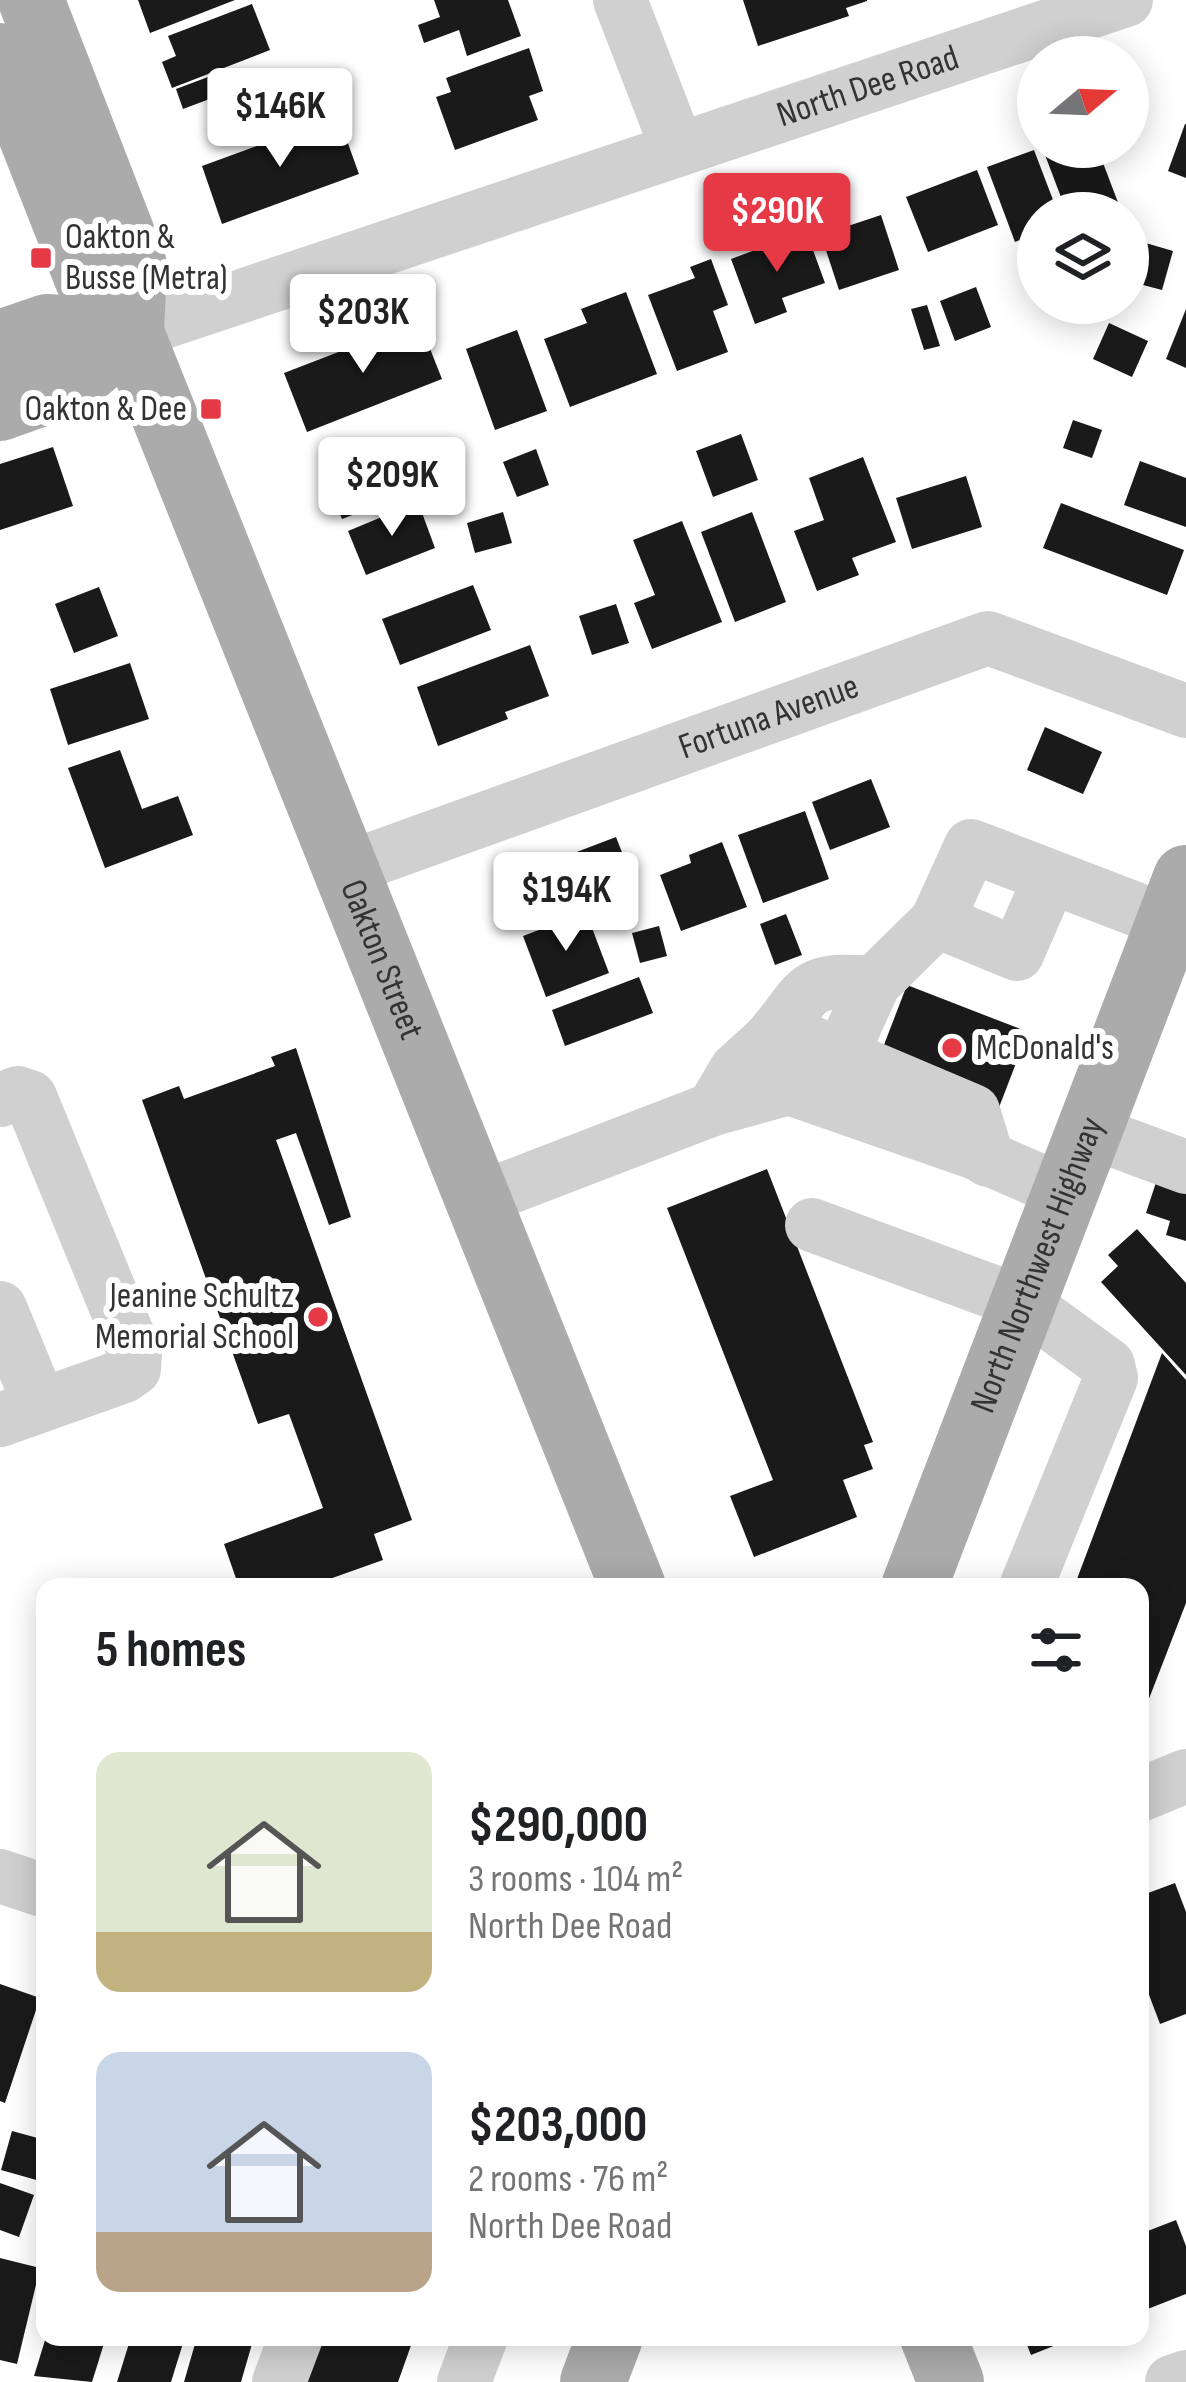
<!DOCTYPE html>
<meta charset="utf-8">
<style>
:root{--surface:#fff;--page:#f6f6f6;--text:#202124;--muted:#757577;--accent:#e63946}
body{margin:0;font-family:"Sofia Sans Condensed",sans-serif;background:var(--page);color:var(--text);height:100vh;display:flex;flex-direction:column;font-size:45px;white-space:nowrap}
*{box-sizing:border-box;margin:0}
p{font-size:39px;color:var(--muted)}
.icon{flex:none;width:66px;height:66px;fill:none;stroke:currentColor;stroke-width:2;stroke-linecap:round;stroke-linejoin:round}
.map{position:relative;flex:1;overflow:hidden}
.details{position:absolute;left:36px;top:1578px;width:1113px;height:768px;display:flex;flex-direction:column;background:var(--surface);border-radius:24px;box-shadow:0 6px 30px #0003}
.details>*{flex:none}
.needle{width:78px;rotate:71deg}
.buttons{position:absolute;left:1017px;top:36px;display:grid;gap:24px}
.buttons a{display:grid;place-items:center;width:132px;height:132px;border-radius:50%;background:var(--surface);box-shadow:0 6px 30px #0003;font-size:60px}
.price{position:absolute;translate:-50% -102px;padding:0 27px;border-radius:12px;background:#fff;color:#222;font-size:39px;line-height:78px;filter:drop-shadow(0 3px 6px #0008)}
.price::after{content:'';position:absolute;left:50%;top:72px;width:36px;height:27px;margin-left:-18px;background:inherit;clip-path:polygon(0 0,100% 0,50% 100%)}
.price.active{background:var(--accent);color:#fff}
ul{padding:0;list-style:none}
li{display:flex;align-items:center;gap:36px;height:300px;padding:0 60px}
li span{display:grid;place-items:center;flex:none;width:336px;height:240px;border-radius:24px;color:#555}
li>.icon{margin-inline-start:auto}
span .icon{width:144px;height:144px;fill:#fffc;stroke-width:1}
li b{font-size:51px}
h2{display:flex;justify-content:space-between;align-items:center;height:144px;padding:0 60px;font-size:51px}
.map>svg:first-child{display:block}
.building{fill:#1a1a1a}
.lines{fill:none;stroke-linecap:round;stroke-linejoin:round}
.minor{stroke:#d0d0d0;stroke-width:54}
.major{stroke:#ababab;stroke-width:66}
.poi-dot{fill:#e63946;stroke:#fff;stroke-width:4.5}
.labels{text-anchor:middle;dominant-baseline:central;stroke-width:12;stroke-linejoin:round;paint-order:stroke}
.street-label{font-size:36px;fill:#333;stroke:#fff}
.poi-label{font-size:36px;fill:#333;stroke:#fff;text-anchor:start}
</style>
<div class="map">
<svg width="1186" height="2382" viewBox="0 0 1186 2382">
<rect width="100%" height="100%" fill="#fff"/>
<g class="building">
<polygon points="138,0 235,0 150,33"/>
<polygon points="434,0 508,0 521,36 467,56 459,30 424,43 418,25 440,17"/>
<polygon points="743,0 867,0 867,1 846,8 849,16 758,46"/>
<polygon points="252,4 270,50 172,88 162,62 176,56 168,36"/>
<polygon points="529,48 543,91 529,96 538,120 455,150 436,97 451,92 446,78"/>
<polygon points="216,74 223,94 183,109 176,89"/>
<polygon points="301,75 315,112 224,145 210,109"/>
<polygon points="338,116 359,174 222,224 202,166"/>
<polygon points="1185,124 1186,124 1186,178 1168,171"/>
<polygon points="1042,147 1097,147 1122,213 1067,213"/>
<polygon points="1034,150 1058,213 1038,213 1038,233 1015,242 987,167"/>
<polygon points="977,170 998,225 928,252 906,197"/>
<polygon points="881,215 899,270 839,290 821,235"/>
<polygon points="806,231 825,283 782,298 787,312 755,324 731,259"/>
<polygon points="1132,239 1173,251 1162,290 1128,281"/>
<polygon points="711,259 728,305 713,311 728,352 677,371 648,295 695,278 690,267"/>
<polygon points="976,287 991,327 955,341 940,301"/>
<polygon points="626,292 657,374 570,407 544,339 587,323 581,309"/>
<polygon points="927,305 940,346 924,350 911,309"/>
<polygon points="1186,309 1186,368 1166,359"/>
<polygon points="419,321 442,379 307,432 284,373"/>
<polygon points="1109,323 1148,341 1132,377 1093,359"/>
<polygon points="517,330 547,411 495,430 466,349"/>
<polygon points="1073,420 1102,430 1092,458 1063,448"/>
<polygon points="741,434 758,480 713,497 696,451"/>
<polygon points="381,438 402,496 342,519 319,461"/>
<polygon points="53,447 73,506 0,530 0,464"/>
<polygon points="536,449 549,485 517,497 503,462"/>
<polygon points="863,457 896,542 852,558 859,575 817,591 794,531 824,520 809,478"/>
<polygon points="1140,461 1186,478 1186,527 1124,505"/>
<polygon points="966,476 982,527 912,549 896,498"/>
<polygon points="418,502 435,548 366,575 348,531"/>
<polygon points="1061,503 1184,550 1167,595 1043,548"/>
<polygon points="503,512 512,543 475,553 467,523"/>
<polygon points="752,512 786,602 735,622 701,532"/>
<polygon points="682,521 722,622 652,649 634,603 655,595 633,540"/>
<polygon points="473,585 491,630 400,665 382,619"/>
<polygon points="99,587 118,636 74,653 55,604"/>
<polygon points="616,604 629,643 592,655 579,616"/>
<polygon points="530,645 549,696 505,712 508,719 438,746 417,687"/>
<polygon points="130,663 149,719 68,745 50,689"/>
<polygon points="1045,727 1102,752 1083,794 1027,770"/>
<polygon points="120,750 142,809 178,796 193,835 105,868 68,768"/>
<polygon points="871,779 890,827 830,850 812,802"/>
<polygon points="805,811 829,879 763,903 738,835"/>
<polygon points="616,837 634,883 518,927 501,881"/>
<polygon points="722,842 747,907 681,931 660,875 691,863 689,855"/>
<polygon points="586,912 609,973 546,997 523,936"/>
<polygon points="786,914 802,955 775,965 760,924"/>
<polygon points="659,926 667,956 640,963 632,933"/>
<polygon points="639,977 653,1013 565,1046 552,1010"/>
<polygon points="907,985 1028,1032 998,1110 882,1050"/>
<polygon points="296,1048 351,1217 329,1225 296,1133 276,1140 412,1520 374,1534 383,1560 307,1587 239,1587 224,1544 323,1508 289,1414 258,1424 142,1100 179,1086 184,1099 275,1066 271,1057"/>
<polygon points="1161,1167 1186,1176 1186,1241 1166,1235 1170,1221 1146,1213"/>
<polygon points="767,1169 873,1442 864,1445 873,1469 843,1480 857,1517 754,1557 730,1496 773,1480 667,1208"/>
<polygon points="1137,1229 1186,1283 1186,1375 1101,1282 1118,1266 1108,1255"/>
<polygon points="1162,1353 1186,1380 1186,1603 1140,1722 1140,1587 1074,1587"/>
<polygon points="1175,1883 1186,1912 1186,2014 1160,2024 1140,1971 1140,1896"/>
<polygon points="0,1984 40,1998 5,2103 0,2101"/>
<polygon points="12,2131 45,2140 40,2181 1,2170"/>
<polygon points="0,2183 34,2195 19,2237 0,2230"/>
<polygon points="1176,2220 1186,2246 1186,2294 1140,2312 1140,2234"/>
<polygon points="0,2258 40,2268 17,2364 0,2360"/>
<polygon points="46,2337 106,2337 92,2382 34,2376"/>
<polygon points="131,2337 184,2340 171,2382 117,2382"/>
<polygon points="197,2337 254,2337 241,2382 184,2382"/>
<polygon points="312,2337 414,2337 398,2382 295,2382"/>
<polygon points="1024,2337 1076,2337 1031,2355"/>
</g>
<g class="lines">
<g class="minor">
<polyline points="620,0 678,150"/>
<path id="s1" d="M131,333L1126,0"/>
<path id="s2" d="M348,868L988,638L1186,711"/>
<polyline points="937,921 1017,954 1050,878"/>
<path d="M769,1040C812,990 801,977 874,983"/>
<polyline points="841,1056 874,983 937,921 971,846 1169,922"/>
<polyline points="0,1100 18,1093 30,1097 135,1353 134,1369 124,1376 0,1420"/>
<polyline points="713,1109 736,1070 769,1040 805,1040 973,1111 988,1160"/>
<polyline points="1089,1131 1186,1167"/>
<polyline points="479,1199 713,1109 789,1088 973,1152 1065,1192"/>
<polyline points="812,1225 1023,1303 1108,1365 1111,1378 1026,1587"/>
<polyline points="0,1308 40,1405"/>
<polyline points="1140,1795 1186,1776"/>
<polyline points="0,1876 45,1891"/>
<polyline points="279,2382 296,2337"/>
<polyline points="464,2382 481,2337"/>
<polyline points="1172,2382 1186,2377"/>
</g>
<g class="major">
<polyline points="31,0 134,265 131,333"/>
<path id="s3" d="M0,56L88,280L131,333L633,1587"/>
<polyline points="0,343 47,327 131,333"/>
<polyline points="0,408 70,383 131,333"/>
<path id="s4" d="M914,1587L1186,878"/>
<polyline points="933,2337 951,2382"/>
<polyline points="593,2382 610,2337"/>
</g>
</g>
<g class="poi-dot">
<rect x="29" y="246" width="24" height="24" rx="6"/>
<rect x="199" y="397" width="24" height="24" rx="6"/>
<circle cx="952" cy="1048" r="12"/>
<circle cx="318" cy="1317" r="12"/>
</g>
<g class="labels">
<g class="street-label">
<text stroke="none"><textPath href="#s1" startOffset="777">North Dee Road</textPath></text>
<text stroke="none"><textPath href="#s2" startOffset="447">Fortuna Avenue</textPath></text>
<text stroke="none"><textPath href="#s3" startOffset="984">Oakton Street</textPath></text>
<text stroke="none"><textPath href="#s4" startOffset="345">North Northwest Highway</textPath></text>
</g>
<g class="poi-label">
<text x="65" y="237">Oakton &amp;<tspan x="65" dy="41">Busse (Metra)</tspan></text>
<text x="187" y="409" text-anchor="end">Oakton &amp; Dee</text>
<text x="976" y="1048">McDonald's</text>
<text x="294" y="1296" text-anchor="end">Jeanine Schultz<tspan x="294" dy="41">Memorial School</tspan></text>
</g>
</g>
</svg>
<div class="buttons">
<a><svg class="needle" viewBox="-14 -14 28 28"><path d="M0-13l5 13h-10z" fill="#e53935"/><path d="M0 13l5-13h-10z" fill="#757577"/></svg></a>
<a><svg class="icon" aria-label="layers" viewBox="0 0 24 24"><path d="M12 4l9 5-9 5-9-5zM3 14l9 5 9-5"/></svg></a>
</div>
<b class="price" style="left:280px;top:170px">$146K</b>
<b class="price active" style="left:777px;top:275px">$290K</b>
<b class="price" style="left:363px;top:376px">$203K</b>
<b class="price" style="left:392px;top:539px">$209K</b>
<b class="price" style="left:566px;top:954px">$194K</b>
<section class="details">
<h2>5 homes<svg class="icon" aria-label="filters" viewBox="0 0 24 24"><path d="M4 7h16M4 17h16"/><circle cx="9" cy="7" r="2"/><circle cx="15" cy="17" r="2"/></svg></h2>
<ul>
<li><span style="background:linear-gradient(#dfe7d0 75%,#c2b280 0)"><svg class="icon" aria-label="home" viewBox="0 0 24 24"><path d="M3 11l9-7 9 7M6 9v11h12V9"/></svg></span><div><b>$290,000</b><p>3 rooms · 104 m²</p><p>North Dee Road</p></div></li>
<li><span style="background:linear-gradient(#c9d6e8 75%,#b9a48a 0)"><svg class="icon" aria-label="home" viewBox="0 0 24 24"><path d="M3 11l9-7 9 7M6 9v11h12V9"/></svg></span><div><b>$203,000</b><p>2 rooms · 76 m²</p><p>North Dee Road</p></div></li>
</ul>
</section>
</div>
